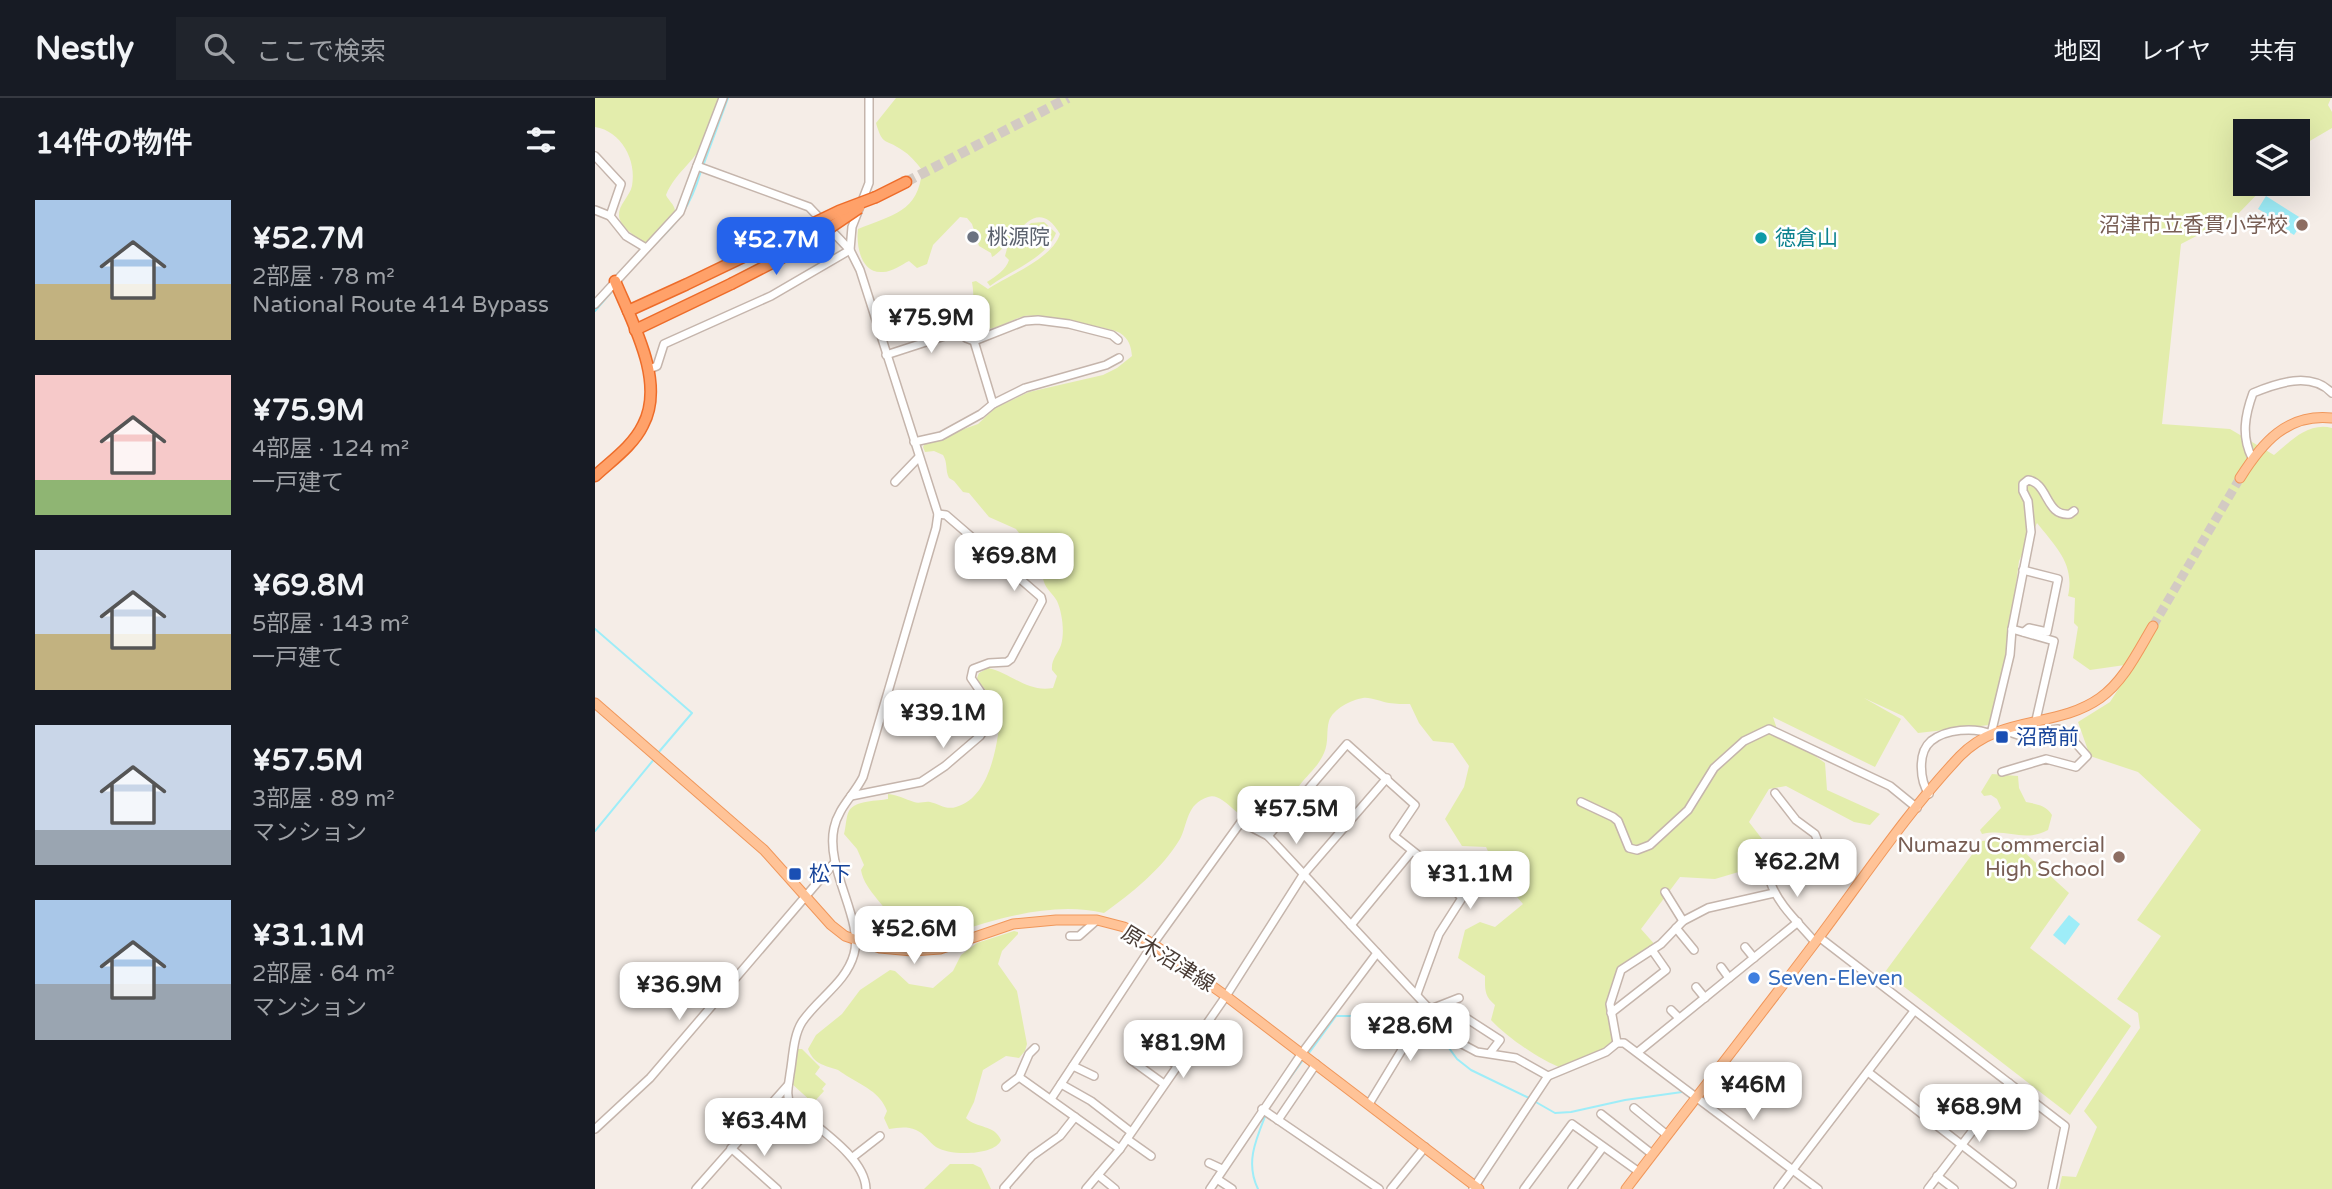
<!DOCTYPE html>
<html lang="ja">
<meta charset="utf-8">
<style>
:root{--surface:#171b24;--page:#20242c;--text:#f1f3f6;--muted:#9ea1a6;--line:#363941;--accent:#2563eb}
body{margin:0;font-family:"Varela Round","Noto Sans JP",sans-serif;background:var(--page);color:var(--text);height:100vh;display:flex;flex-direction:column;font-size:26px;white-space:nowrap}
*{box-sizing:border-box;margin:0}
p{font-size:23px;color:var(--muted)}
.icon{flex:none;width:38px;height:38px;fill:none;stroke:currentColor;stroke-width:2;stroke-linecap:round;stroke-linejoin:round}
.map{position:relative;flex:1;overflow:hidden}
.panel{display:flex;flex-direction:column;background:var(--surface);width:595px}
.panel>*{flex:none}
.buttons{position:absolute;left:1638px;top:21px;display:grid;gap:14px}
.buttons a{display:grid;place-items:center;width:77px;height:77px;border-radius:0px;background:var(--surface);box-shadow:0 7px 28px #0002;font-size:35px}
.price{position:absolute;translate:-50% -60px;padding:0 16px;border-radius:14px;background:#fff;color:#222;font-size:23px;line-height:46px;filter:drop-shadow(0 2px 4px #0008)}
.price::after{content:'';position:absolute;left:50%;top:42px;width:21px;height:16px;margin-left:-10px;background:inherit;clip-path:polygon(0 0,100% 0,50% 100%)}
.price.current{background:var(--accent);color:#fff}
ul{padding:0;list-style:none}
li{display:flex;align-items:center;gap:21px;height:175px;padding:0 35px}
li span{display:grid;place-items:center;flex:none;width:196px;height:140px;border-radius:0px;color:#555}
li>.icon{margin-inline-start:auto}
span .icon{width:84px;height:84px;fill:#fffc;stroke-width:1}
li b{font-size:30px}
h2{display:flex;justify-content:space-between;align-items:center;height:84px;padding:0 35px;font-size:30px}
header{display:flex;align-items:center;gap:42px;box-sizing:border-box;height:98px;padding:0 35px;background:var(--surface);border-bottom:2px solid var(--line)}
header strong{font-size:33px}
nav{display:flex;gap:38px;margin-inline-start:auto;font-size:24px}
.search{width:490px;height:63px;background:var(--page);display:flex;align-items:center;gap:18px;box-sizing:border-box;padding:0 24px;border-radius:0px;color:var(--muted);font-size:26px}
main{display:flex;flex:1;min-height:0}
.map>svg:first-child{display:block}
.green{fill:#e3edac}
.water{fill:#9eedf8}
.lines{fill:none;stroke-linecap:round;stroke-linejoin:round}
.stream{stroke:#9eedf8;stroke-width:2}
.major-tunnel{stroke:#d3cac3;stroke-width:9;stroke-dasharray:9 4.5;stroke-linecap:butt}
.highway-tunnel{stroke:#d3cac3;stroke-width:10;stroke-dasharray:10 5;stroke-linecap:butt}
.minor-casing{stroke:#c5b5ac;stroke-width:10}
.major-casing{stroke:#f0975b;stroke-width:11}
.highway-casing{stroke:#ed6c2a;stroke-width:13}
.minor{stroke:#fff;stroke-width:7}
.major{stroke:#ffc397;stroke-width:9}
.highway{stroke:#ffa169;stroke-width:10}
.highway-bridge-casing{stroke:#ed6c2a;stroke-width:13;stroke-linecap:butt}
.highway-bridge{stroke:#ffa169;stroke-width:10}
.education-dot{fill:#8d6e63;stroke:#fff;stroke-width:2.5}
.worship-dot{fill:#6b7280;stroke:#fff;stroke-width:2.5}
.culture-dot{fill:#0f9aa8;stroke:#fff;stroke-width:2.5}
.transit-dot{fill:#1a4fb4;stroke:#fff;stroke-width:2.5}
.shop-dot{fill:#3f7fe0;stroke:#fff;stroke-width:2.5}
.labels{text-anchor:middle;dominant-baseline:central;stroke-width:5;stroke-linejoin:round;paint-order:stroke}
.education-label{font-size:21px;fill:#785e54;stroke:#fff;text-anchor:end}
.worship-label{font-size:21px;fill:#5b616d;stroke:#fff;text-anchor:start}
.culture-label{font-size:21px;fill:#0d838f;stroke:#fff;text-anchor:start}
.transit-label{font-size:21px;fill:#164399;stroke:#fff;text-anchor:start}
.street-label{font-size:21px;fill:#493c35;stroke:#fff}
.shop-label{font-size:21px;fill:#366cbe;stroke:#fff;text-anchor:start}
</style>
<header>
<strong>Nestly</strong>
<div class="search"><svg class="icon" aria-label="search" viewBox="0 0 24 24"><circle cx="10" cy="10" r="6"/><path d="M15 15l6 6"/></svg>ここで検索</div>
<nav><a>地図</a><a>レイヤ</a><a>共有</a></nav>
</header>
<main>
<section class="panel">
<h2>14件の物件<svg class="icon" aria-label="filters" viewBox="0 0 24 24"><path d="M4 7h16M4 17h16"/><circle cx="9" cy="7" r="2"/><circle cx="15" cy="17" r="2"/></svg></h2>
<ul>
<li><span style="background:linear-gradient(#a9c7e8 60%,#c2b280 0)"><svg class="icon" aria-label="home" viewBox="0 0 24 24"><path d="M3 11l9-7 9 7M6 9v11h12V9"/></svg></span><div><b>¥52.7M</b><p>2部屋 · 78 m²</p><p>National Route 414 Bypass</p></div></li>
<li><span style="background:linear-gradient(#f6c9c9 75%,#8fb573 0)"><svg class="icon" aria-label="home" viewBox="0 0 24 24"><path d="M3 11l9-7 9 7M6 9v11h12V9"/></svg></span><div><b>¥75.9M</b><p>4部屋 · 124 m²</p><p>一戸建て</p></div></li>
<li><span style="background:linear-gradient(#c9d6e8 60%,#c2b280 0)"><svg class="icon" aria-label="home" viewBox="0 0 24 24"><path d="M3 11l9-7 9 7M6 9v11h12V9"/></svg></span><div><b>¥69.8M</b><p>5部屋 · 143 m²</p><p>一戸建て</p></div></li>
<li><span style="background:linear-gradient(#c9d6e8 75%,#9aa5b1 0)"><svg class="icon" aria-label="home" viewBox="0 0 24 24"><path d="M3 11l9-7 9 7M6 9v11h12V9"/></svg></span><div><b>¥57.5M</b><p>3部屋 · 89 m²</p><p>マンション</p></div></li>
<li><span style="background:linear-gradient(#a9c7e8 60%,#9aa5b1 0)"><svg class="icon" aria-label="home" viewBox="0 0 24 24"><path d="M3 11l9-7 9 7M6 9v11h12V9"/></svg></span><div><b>¥31.1M</b><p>2部屋 · 64 m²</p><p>マンション</p></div></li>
</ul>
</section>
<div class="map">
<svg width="1737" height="1091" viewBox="0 0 1737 1091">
<rect width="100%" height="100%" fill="#f5ede7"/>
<g class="green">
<path d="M0,0H125C118,15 115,33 107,47C96,67 81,74 71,97C73,102 80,107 80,113C79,125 60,138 51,145C42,140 25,129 24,118C23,107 35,98 37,88C42,62 26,33 0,29Z"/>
<path d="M301,0H1736L1733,7L1737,14V30L1713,44L1703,55V33H1650V86H1672L1642,117L1586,146L1567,326L1635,331L1679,357C1696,343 1713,324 1737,330V1091H1464L1467,1078L1481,1079L1502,1029L1489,1013L1545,930L1543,915L1522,901L1566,838L1542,822L1606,732L1543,674L1495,658L1483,624L1515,604L1533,576L1530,567L1495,572L1478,560L1483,529L1479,525L1480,500L1473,498C1480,466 1461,449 1442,425L1424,463L1411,566L1394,627L1323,635L1308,618L1269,600L1306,621L1280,669L1178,619L1182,631L1230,665L1232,692L1285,716L1275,727L1259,724L1191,688L1174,691L1154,724L1167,741L1180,753L1172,771L1157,770L1120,781L1085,779L1046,831L1062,849C1051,856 1032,864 1024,874C1006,896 1014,921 1022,945L968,971C944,961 914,941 896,922L900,907C889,898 890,891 890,878L863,860L870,832L885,824L900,829L928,806L905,779L891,749L867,748L850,721L869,689L874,668L858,645L838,643L824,625L815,606C808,606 801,606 794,605C786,604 776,599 768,600C756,602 738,611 734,623C731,633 734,644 729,655C723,669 713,676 704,688C696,697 692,711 683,719C650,742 633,692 613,699C591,706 593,726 585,741C567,771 537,795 509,815C470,806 429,814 390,825C375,829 360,837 343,840C327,843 311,841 294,839L292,836L300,831C294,807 270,795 266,772L269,767L262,751L249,736C251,729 251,718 254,713C260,702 283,703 293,701V696C303,697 310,701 319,704C324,706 330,703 335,704C344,706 351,712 361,709C390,701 399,662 403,637C404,630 408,623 406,616C403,601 388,593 382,580L384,575L393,570C416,575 433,595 458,590L462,578L457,572C456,561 463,556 466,547C470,534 467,514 462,503C458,496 451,491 449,484C446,473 448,469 436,462L433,447L421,431L394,419L374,395L368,394L359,383L354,380C350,372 353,365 348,357L339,353L330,354L328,349L330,345L383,326L400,310L434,294L508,277L522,270L537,258C536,248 534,241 525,235C518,230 439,216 430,218C416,221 403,232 389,231C373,210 381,206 377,184L381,183L393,191C414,177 457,161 465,136C439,92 419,147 397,159L396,155L384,148L377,126L372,120L365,119L338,147L332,166L322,170L314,163C306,167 297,174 288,174C265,176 261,146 263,131C297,117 324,114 327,72C321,64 315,57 307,52C290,40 288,49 281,25Z"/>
<path d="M449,124L461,135C451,161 416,172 395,188L392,184C401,178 411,172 414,162L410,158L413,147L436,125Z"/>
<path d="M1397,676L1423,678L1424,690L1431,704C1441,706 1451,707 1457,717L1453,732C1429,745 1413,730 1387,736L1385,732L1406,710L1402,701L1396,697L1389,698L1386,694Z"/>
<polygon points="1415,741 1474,795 1435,850 1536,928 1475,1017 1290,874 1387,743"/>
<path d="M419,833L423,834V836L407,853L403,866L422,893L432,946L430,953L424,960L411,958L388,972L379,1004L371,1020C382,1031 399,1026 406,1042C400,1058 354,1058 341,1049C334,1044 329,1035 321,1032C311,1028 303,1030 294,1031L289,1020L292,1013C285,994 268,988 252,978C251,977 243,972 243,972C228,967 219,966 213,951L221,937L247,916L265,892L295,872L300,873L314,886L338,890L358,873L366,857L382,845Z"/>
<polygon points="201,951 207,951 225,969 220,976 231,986 227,991 229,993 218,1005 196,985"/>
<polygon points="355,1066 378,1066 386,1070 396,1091 329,1091"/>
</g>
<g class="water">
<polygon points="1671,98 1709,122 1699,137 1670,119 1672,116 1663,111"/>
<polygon points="1474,817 1485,826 1470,847 1458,837"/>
</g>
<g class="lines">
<g class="stream">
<polyline points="108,68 133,0"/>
<path d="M57,149C84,123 95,110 106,73"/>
<polyline points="0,213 18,192"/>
<polyline points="0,531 97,615 63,655"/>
<polyline points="0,733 60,660"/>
<polyline points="822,929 851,946 862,961 876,972 934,1000"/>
<polyline points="714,955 741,918 805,918 817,926"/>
<polyline points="689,988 708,962"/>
<polyline points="939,1003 960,1015 976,1014 1030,1002 1087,994"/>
<path d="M663,1091C650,1065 661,1041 671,1016"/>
</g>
<polyline class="major-tunnel" points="1558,528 1645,380"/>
<polyline class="highway-tunnel" points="311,84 473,0"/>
<defs>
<g id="minor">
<polyline points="0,58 26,86 15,118 31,138 51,150"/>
<polyline points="102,68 128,0"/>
<polyline points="0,112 15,118"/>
<path d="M0,206L85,114L102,68L214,109L255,152L265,172L343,416L341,430L268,679C259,697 243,710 239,730C230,771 269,822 259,856C251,885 223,900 207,924C198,938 198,960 195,976C194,986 190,998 196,1007C219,1028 270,1058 271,1091"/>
<polyline points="379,243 430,223 443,222 474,226 517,237 523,242"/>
<polyline points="291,257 365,233 371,240 379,243 398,306"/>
<polyline points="54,271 62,268 69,246 176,198 255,152 257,129 274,85 274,0"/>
<polyline points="319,344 346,338 386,316 398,306 430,290 511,267 524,260"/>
<path d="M1657,360C1646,338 1650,317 1658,295C1682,285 1716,273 1737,295"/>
<polyline points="300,384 324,359"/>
<polyline points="1428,472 1463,481 1452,534 1434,530 1429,534"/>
<polyline points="1417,531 1459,543 1441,622"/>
<polyline points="1407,674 1451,661 1481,669 1492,658 1471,634 1463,631 1423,637 1408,632"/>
<path d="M1180,695L1201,722L1220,736L1222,741L1220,745L1175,783C1183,807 1204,825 1220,844"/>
<path d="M1334,696C1325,683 1322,655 1336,643C1351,631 1379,629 1396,636L1415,557L1417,531L1436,434L1433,403L1428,393V386L1433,382C1454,385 1450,419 1475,416L1479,413"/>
<polyline points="256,698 326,684 350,668 385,638 387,635 387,596 376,580 378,571 394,565 412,564 416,561 447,503 446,499 351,417 343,416"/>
<polyline points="986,704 1018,719 1023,723 1034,750 1042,752 1055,747 1093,712 1119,670 1149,643 1174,631 1295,688 1322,710"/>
<polyline points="673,738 752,646 820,707 799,738 838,769 867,800 844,836 822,896"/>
<polyline points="1070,794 1088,823"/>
<polyline points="756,827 817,753"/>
<polyline points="1081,830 1099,852"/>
<polyline points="475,838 484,838 502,822"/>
<polyline points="1224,839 1470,1028 1457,1091"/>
<polyline points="1150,849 1159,860"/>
<polyline points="1126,869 1134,880"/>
<polyline points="1101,889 1110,900"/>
<polyline points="836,911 864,900"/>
<polyline points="1076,912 1084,920"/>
<polyline points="1016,915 1071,872 1057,852"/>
<polyline points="868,918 905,942 895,955"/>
<polyline points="1022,945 1015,906 1026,872 1066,846 1088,823 1113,810 1179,795"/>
<polyline points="558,952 582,967"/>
<polyline points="1043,954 1203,824"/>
<polyline points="536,962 569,986"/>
<polyline points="478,968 499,978"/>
<polyline points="1273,974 1417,1086"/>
<polyline points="424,979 525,1051"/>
<polyline points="466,986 496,1003 536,1034"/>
<polyline points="411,989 424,979 434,956 440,950"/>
<polyline points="456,1001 558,846 646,724 673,738 867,946 882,954 921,960 953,978 1011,954 1022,945 1029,945 1223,1091"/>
<polyline points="774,1006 833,909"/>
<polyline points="1039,1010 1072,1037"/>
<polyline points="667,1011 784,1091"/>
<polyline points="1006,1016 1057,1056"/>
<polyline points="683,1022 721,966"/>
<polyline points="0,1031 55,980 240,764"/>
<polyline points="532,1041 556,1058"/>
<polyline points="136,1050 182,1091"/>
<polyline points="258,1059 285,1038"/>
<polyline points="614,1065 627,1071"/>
<polyline points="503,1077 520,1091"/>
<polyline points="1342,1078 1359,1091"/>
<polyline points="622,1081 637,1091"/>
<polyline points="101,1091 193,987"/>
<polyline points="411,1091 409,1090 437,1058 465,1038 480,1019"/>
<polyline points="491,1091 525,1051 631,898 708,777 792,680"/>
<polyline points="615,1091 707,955 782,855"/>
<polyline points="796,1091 830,1049"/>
<polyline points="878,1091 953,978"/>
<polyline points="929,1091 977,1026 1044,1074"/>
<polyline points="977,1091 1008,1049"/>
<polyline points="1183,1091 1319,913"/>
<polyline points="1333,1091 1414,985"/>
</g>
<g id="major">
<path d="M1645,380C1667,345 1692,315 1737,320"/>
<polyline points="0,605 169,752 236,827 250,838 285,850 317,853 345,851 418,826 461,822 502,822 529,829 558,846 631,898 884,1091"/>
<path d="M1031,1091C1095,1007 1161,923 1225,838C1270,778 1313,713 1365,658C1406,616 1461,631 1505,600C1529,583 1543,553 1558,528"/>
</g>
<g id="highway">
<polyline points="281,99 311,84"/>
<polyline points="33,213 90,187"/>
<polyline points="40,232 136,186"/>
<path d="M0,378C16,363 38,348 48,327C71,284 37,224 20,183"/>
</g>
</defs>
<use href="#minor" class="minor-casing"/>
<use href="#major" class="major-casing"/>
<use href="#highway" class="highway-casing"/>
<use href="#minor" class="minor"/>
<use href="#major" class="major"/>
<use href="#highway" class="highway"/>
<defs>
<g id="highway-bridge">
<polyline points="136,186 202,152 264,110"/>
<polyline points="90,187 244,113 281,99"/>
</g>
</defs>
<use href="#highway-bridge" class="highway-bridge-casing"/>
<use href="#highway-bridge" class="highway-bridge"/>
</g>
<g class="education-dot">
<circle cx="1707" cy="127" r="7"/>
<circle cx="1524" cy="759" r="7"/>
</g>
<circle class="worship-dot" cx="378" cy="139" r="7"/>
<circle class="culture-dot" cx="1166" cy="140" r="7"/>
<g class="transit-dot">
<rect x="1400" y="632" width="14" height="14" rx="3.5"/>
<rect x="193" y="769" width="14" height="14" rx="3.5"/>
</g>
<circle class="shop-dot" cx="1159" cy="880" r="7"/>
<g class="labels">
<g class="education-label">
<text x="1693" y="127">沼津市立香貫小学校</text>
<text x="1510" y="747">Numazu Commercial<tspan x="1510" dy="24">High School</tspan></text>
</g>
<g class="worship-label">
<text x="392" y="139">桃源院</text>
</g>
<g class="culture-label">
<text x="1180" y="140">徳倉山</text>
</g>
<g class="transit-label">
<text x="1421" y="639">沼商前</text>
<text x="214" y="776">松下</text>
</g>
<g class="street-label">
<text transform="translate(573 861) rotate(32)">原木沼津線</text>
</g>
<g class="shop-label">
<text x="1173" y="880">Seven-Eleven</text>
</g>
</g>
</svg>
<div class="buttons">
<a><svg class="icon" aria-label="layers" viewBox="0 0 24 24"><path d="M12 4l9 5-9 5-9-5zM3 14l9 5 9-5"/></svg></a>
</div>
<b class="price current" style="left:181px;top:179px">¥52.7M</b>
<b class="price" style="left:336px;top:257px">¥75.9M</b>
<b class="price" style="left:419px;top:495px">¥69.8M</b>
<b class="price" style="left:348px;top:652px">¥39.1M</b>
<b class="price" style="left:701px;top:748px">¥57.5M</b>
<b class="price" style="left:1202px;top:801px">¥62.2M</b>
<b class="price" style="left:875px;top:813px">¥31.1M</b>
<b class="price" style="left:319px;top:868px">¥52.6M</b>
<b class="price" style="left:84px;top:924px">¥36.9M</b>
<b class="price" style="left:815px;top:965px">¥28.6M</b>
<b class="price" style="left:588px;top:982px">¥81.9M</b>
<b class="price" style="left:1158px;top:1024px">¥46M</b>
<b class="price" style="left:1384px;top:1046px">¥68.9M</b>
<b class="price" style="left:169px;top:1060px">¥63.4M</b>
</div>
</main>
